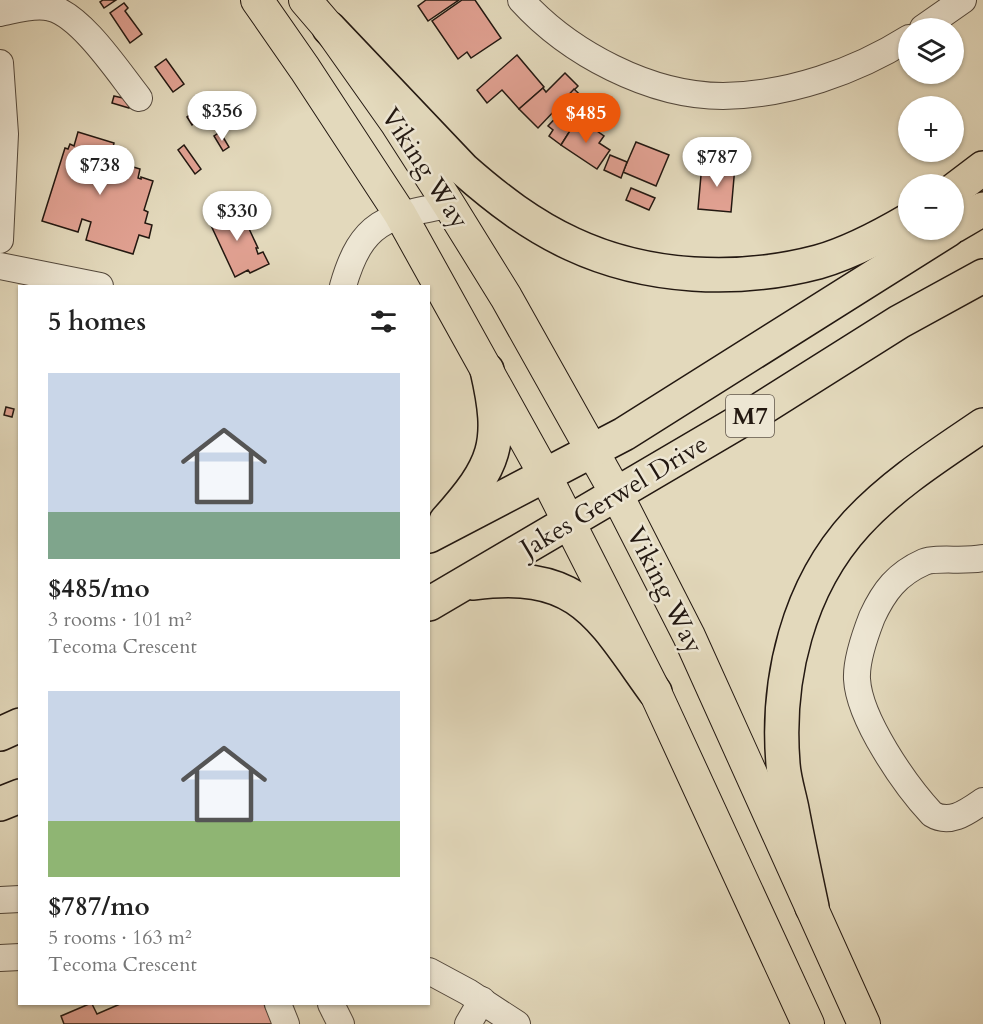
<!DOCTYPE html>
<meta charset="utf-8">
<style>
:root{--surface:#fff;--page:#f2f2f2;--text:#222;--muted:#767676;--accent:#ea580c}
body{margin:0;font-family:Cardo,serif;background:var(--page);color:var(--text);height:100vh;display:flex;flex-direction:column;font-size:22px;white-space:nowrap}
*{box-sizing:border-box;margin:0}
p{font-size:20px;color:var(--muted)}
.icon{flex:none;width:33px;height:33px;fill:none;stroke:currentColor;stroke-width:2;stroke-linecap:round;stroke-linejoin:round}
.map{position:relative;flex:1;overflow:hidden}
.panel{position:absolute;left:18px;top:285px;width:412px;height:720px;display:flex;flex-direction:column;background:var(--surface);border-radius:0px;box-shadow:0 2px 4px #0004}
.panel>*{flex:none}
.tools{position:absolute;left:898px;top:18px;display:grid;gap:12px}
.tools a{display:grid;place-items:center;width:66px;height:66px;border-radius:50%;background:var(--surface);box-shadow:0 2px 4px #0004;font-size:30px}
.price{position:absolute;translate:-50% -51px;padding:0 14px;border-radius:21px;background:#fff;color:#222;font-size:20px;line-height:39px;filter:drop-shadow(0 2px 3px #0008)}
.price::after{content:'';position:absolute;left:50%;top:36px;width:18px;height:14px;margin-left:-9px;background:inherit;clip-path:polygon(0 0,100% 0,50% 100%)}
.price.on{background:var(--accent);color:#fff}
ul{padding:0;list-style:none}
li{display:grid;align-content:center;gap:12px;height:318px;padding:0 30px}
li span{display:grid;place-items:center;height:186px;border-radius:0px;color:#555}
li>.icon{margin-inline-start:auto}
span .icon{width:108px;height:108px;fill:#fffc;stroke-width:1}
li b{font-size:26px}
h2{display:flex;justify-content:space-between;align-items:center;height:72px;padding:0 30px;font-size:26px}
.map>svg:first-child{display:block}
.building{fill:#e1a192;stroke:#231811;stroke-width:1.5}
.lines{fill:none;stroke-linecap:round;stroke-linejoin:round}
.minor-casing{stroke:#53483c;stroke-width:28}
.major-casing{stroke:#231811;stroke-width:34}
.highway-casing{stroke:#231811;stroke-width:36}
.minor{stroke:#ede6d3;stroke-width:26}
.major{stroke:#e3d9bc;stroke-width:32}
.highway{stroke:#e3d9bc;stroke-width:33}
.labels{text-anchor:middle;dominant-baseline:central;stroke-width:5;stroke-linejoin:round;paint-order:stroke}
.shield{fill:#ede6d3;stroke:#60564b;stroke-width:1.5}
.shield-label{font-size:24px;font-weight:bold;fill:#231811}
.street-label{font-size:26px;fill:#231811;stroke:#ede6d3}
</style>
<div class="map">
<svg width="983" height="1024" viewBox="0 0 983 1024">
<rect width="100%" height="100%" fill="#e3d9bc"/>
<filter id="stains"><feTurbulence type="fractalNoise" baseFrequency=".00333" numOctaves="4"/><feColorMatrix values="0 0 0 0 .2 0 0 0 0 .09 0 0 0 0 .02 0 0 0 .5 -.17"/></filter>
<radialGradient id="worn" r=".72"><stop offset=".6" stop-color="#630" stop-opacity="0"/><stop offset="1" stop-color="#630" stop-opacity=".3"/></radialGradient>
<g class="building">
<polygon points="103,0 116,0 104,8 100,2"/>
<polygon points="426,0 459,0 428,21 418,6"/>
<polygon points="462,0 475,0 501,38 471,58 467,52 458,59 432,21"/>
<polygon points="124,3 128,8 125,11 142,34 130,43 110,13"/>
<polygon points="517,55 544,87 519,109 502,90 487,103 477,90"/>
<polygon points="166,59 184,84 173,92 155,67"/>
<polygon points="565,73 578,86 538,128 519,109 543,88 546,92"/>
<polygon points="574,89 594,108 582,120 578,118 561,145 549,136 553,130 548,126 566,107 561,103"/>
<polygon points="114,96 132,100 129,108 112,103"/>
<polygon points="195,111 200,119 192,125 187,117"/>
<polygon points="578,118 604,136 599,143 610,150 597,169 561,145"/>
<polygon points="78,132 114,143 110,160 140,169 138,178 141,179 141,177 153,181 144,210 148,212 145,223 152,225 149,238 139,235 133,254 86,240 91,222 82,219 78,232 42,221 65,148 68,149 70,144 74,146"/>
<polygon points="220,132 229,147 223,151 214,136"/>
<polygon points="636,142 669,155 656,186 623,172"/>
<polygon points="184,145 201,169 195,174 178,150"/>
<polygon points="610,155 627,162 621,178 604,170"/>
<polygon points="702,164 735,166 731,212 698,209"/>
<polygon points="631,188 655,198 649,210 626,200"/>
<polygon points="238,205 258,248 256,248 258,254 263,252 269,264 250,273 248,270 235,277 208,219 216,216 214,213 220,210 221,213"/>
<polygon points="6,407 14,409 12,417 4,415"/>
<polygon points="89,1004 92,1004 97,1014 120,1004 264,1004 273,1024 64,1024 61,1016"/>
</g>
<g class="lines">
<defs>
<g id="minor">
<path d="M521,0C569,53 650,96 723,96C788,95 855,72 909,38"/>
<path d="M0,13C15,10 36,3 51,8C82,16 119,73 139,98"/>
<polyline points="923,28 963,0"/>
<polyline points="0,63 5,134 0,240"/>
<polyline points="0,266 100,286"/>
<path d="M343,286C362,220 387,216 449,205"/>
<path d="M983,558C965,562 937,557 924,562C897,574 884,591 872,617C865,635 856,660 857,679C859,719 905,785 932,814C950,825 967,812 983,801"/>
<polyline points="0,900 20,899"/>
<polyline points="0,958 20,957"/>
<polyline points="429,971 468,992 517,1024"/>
<polyline points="278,1004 286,1024"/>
<polyline points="331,1004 341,1024"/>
<polyline points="468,1024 482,1000"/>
</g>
<g id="major">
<polyline points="257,0 305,69 400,214 546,477 655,692 808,1024"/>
<polyline points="305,0 329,28 397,124 449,205 506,297 617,495 689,636 864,1024"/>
</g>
<g id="highway">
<path d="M329,28L463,169C497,199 531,225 572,244C647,279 738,283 818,262C850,253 880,237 909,220"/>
<polyline points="954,190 983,168"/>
<polyline points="954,226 983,209"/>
<path d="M446,521C496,465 504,444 487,370"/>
<polyline points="429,536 624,434 948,230"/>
<path d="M474,583C580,569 600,616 655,692"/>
<polyline points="429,604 761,409 899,322 983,276"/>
<polyline points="0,734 20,725"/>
<polyline points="0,804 20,796"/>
<path d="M812,907C805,874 798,841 792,809C789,794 784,779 783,764C776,679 798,587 857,523C893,484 939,455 983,425"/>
</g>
</defs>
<use href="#minor" class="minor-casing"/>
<use href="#major" class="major-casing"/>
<use href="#highway" class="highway-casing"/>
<use href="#minor" class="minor"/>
<use href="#major" class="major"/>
<use href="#highway" class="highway"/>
</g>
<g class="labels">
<rect class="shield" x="726" y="395" width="48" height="42" rx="4.5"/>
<g class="shield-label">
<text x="750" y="416">M7</text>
</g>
<g class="street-label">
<text transform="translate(425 168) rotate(57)">Viking Way</text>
<text transform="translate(614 496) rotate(-31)">Jakes Gerwel Drive</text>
<text transform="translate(665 590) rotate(63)">Viking Way</text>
</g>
</g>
<rect width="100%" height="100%" filter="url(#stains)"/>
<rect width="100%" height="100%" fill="url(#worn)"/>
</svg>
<div class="tools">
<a><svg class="icon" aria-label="layers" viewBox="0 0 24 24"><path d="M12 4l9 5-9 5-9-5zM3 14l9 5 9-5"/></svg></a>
<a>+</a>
<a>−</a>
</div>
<b class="price" style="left:222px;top:142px">$356</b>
<b class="price on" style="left:586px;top:144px">$485</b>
<b class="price" style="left:717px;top:188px">$787</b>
<b class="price" style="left:100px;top:196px">$738</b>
<b class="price" style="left:237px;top:242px">$330</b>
<section class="panel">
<h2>5 homes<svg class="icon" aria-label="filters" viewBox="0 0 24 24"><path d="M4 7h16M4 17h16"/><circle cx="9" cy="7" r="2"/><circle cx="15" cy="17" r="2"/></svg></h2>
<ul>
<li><span style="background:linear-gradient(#c9d6e8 75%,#7fa58c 0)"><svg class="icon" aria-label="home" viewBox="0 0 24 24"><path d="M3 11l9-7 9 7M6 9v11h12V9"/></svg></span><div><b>$485/mo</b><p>3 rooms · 101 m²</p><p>Tecoma Crescent</p></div></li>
<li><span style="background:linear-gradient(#c9d6e8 70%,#8fb573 0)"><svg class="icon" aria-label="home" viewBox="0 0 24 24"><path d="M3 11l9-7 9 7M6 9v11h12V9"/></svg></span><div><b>$787/mo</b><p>5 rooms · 163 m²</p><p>Tecoma Crescent</p></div></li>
</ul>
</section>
</div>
